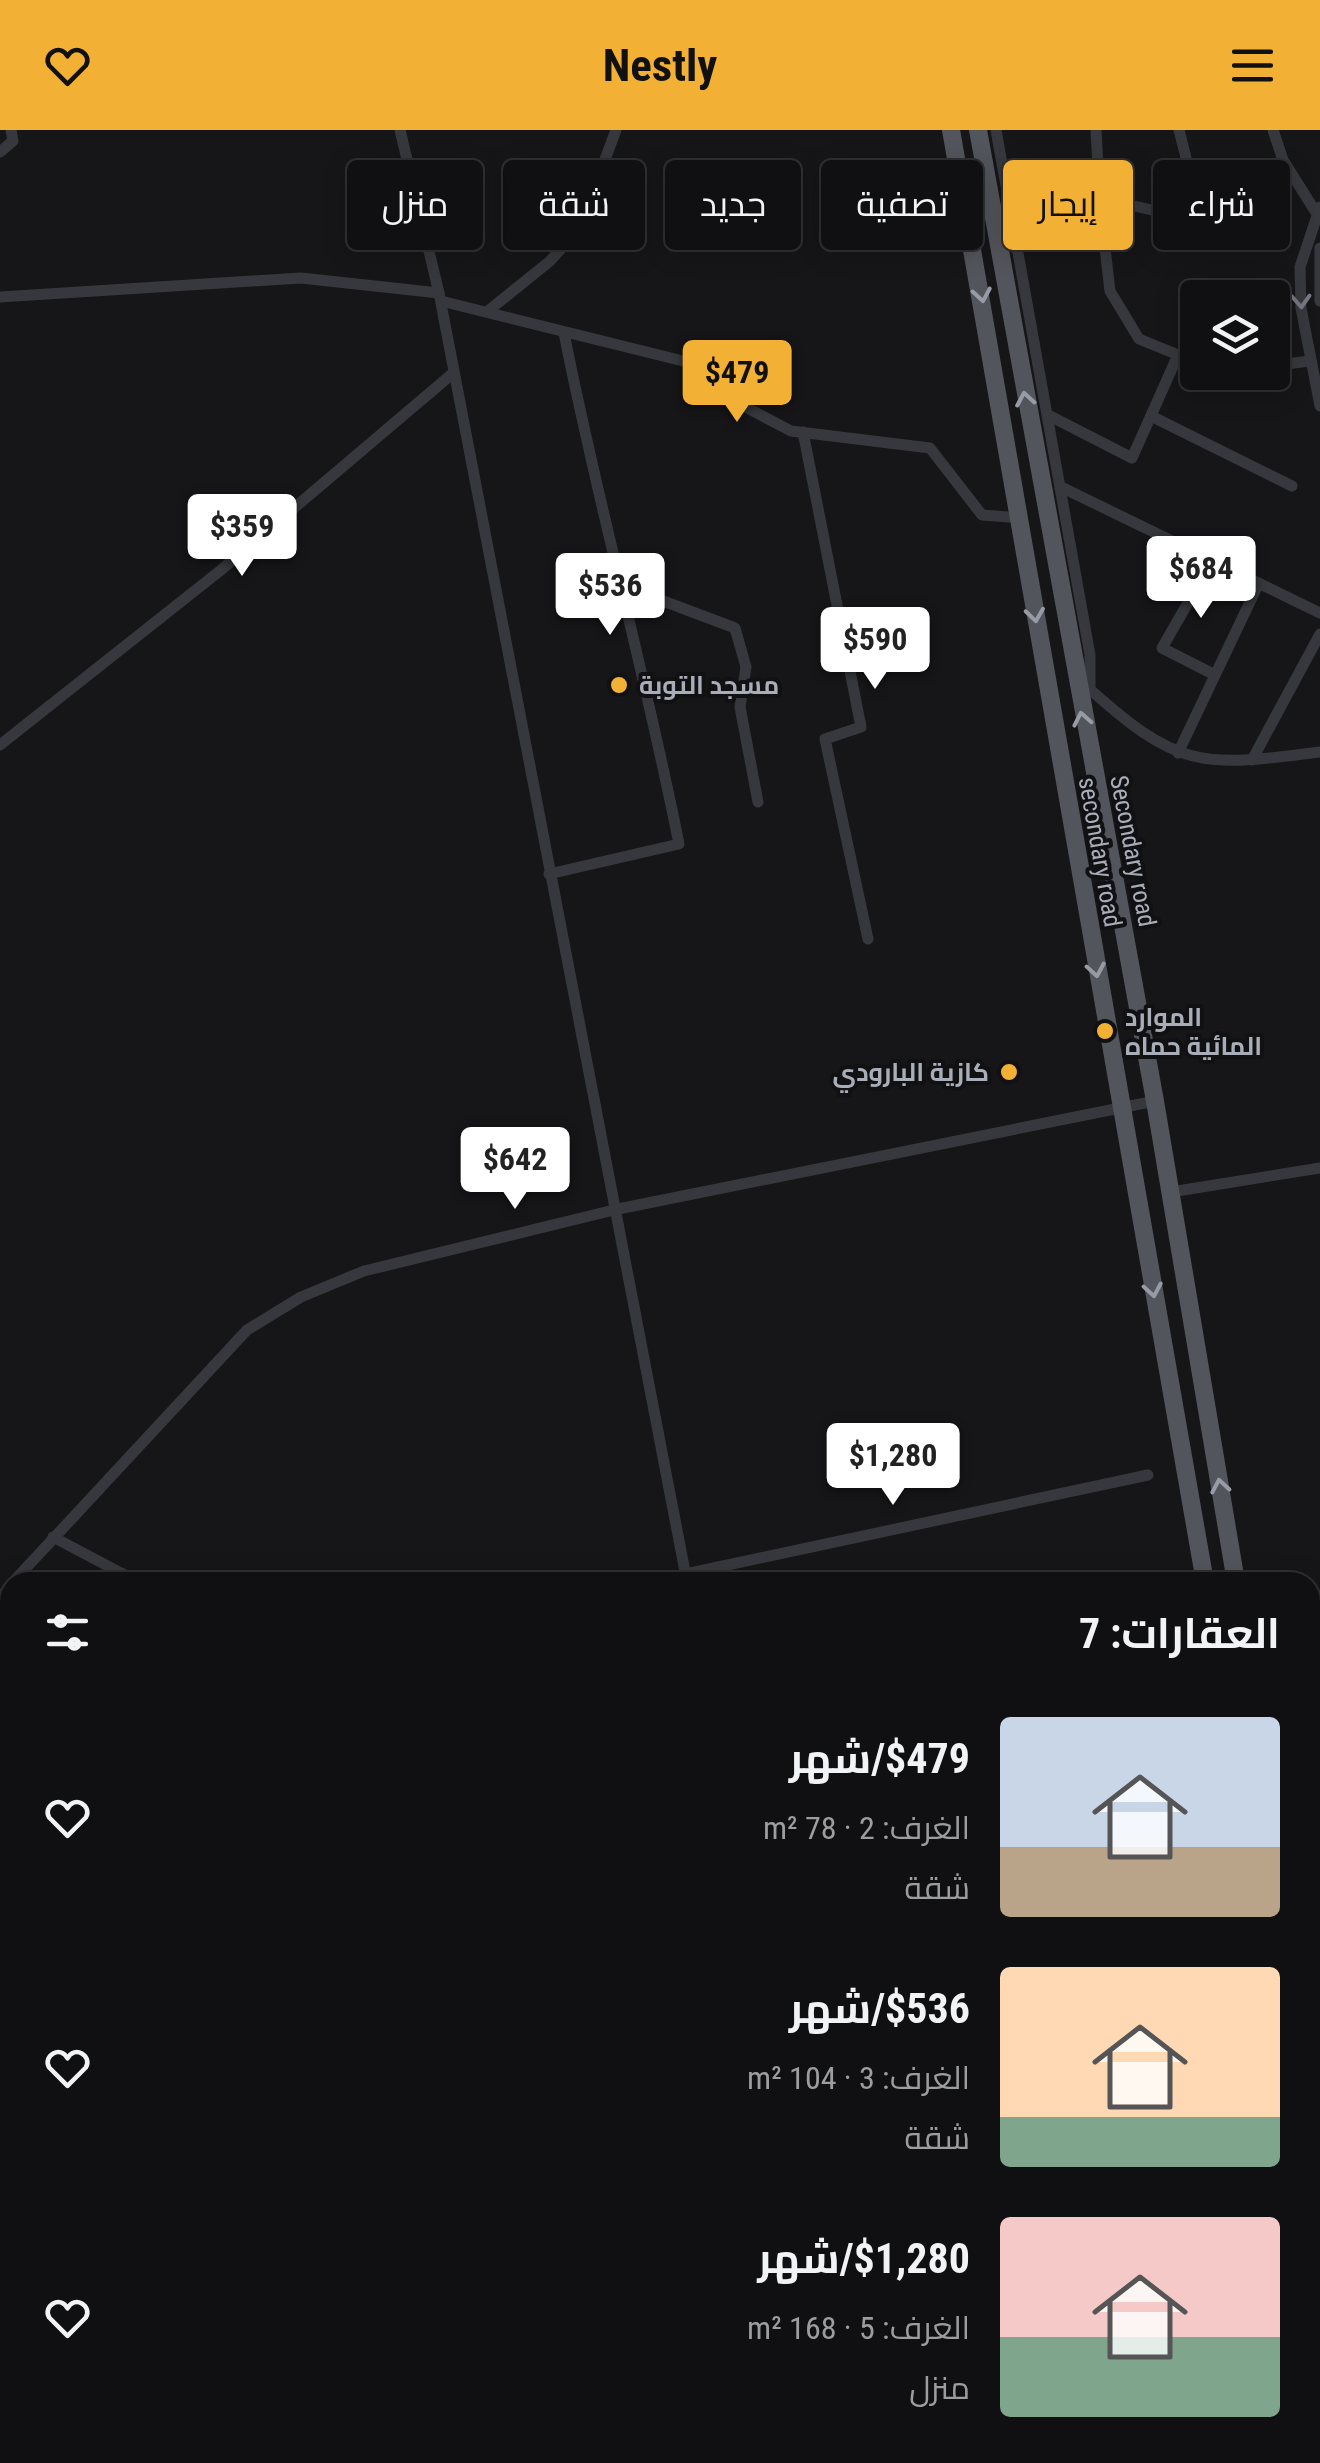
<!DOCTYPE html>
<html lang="ar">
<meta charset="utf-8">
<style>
:root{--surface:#101012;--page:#19191b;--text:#f1f3f6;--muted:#9c9d9f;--line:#303032;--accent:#f2b134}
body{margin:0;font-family:"Roboto Condensed",Cairo,sans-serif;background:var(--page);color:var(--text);direction:rtl;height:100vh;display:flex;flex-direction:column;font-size:38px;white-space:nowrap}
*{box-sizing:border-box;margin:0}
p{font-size:32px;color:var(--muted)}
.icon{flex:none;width:55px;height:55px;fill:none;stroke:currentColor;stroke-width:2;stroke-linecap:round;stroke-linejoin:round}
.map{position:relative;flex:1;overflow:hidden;direction:ltr}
.drawer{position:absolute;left:0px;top:1442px;width:1320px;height:892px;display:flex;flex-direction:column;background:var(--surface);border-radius:30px 30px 0 0;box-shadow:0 5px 25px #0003,0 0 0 2px var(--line);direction:rtl}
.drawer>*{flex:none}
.guide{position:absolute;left:30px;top:30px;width:1260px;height:90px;direction:rtl;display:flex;gap:20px}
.fabs{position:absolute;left:1180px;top:150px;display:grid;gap:20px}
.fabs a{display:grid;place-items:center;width:110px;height:110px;border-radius:10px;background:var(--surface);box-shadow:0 5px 25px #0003,0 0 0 2px var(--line);font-size:50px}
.price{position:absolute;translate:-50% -85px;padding:0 22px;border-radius:10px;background:#fff;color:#222;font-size:32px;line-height:65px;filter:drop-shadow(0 2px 5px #0008)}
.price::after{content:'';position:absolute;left:50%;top:60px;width:30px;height:22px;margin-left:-15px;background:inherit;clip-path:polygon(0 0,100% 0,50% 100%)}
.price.current{background:var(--accent);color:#111}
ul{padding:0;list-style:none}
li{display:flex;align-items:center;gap:30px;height:250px;padding:0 40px}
li span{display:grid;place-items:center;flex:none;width:280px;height:200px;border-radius:10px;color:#555}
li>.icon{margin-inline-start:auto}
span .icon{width:120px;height:120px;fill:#fffc;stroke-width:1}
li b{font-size:42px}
h2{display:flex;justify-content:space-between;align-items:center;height:120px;padding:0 40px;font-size:42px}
.pill{padding:0 35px;border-radius:10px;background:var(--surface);box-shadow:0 5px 25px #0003,0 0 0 2px var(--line);font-size:35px;line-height:90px}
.pill.current{background:var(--accent);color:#111}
header{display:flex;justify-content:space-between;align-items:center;height:130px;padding:0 40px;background:var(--accent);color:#111;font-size:45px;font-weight:700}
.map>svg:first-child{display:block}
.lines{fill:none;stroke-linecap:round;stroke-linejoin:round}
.minor{stroke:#37383d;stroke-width:11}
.primary{stroke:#53555c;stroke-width:18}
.oneway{stroke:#979ba6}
.oneway2{stroke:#757881}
.poi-dot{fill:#f2b134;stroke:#111113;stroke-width:4}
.labels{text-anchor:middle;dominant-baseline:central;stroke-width:8;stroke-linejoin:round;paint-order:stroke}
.poi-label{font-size:25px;font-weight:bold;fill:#a8adb8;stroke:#111113;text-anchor:start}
.street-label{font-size:25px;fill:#a8adb8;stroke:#111113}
</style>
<header><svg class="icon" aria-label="menu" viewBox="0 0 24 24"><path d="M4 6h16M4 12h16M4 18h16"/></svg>Nestly<svg class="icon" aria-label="heart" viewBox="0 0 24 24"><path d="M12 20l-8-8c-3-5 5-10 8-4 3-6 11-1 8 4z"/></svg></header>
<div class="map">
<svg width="1320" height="2333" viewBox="0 0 1320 2333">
<rect width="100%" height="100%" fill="#161618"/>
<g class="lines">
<g class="minor">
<polyline points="400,0 439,163 687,1452"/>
<polyline points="996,0 1090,525 1090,559"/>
<polyline points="1096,0 1100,75 1134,76 1197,90 1200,83 1179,0"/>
<polyline points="1273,0 1283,30 1317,84"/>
<polyline points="0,22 13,11 11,0"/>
<polyline points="1320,77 1300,137 1301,178 1320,276"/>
<polyline points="1005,79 1100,75 1110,161 1139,209 1198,233"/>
<polyline points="1320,118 1320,171"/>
<polyline points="0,167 301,148 439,163"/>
<polyline points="441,171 691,233 736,272 791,301 930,318 982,385 1022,388"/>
<polyline points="488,181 550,131 579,99 616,0"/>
<polyline points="1272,236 1309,231"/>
<polyline points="1048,285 1132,328 1178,225"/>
<polyline points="1151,286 1292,356"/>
<polyline points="803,302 861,597 825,609 868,809"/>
<polyline points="1061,357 1320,483"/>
<polyline points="1212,431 1162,518 1215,545"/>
<polyline points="618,454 735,498 746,537 740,577 758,672"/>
<path d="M1084,554C1177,638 1198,638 1320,622"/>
<polyline points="0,615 221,440 452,244"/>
<polyline points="1178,623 1259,453"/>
<polyline points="1252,630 1320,504"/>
<path d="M549,744L679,714C645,542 598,375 564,203"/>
<polyline points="1171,1062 1320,1038"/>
<polyline points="53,1407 121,1443 118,1452"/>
<polyline points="121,1443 135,1452"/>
<polyline points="13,1452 247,1200 301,1167 364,1141 618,1079 1155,971"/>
<polyline points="648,1452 1148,1345"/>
<polyline points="0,1468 10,1456"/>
<polyline points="0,1564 10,1568"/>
<polyline points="1310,1601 1320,1600"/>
<polyline points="1320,2101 1313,2108 1320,2148"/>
<polyline points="1310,2323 1320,2318"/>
<polyline points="1135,2325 1136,2333"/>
<polyline points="1210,2325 1211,2333"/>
<polyline points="372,2333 375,2325"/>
<polyline points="1253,2333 1301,2325"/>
</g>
<g class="primary">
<polyline points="951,0 1205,1452"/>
<polyline points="978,0 1155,971 1236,1452"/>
<polyline points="1310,1876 1320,1932"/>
<polyline points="1310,2004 1320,2054"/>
</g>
</g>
<defs><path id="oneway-chevron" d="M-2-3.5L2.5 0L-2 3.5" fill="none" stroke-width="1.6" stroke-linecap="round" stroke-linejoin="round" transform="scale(2.5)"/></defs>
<g class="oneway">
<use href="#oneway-chevron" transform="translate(982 165) rotate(80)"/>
<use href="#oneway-chevron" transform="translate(1025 269) rotate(-100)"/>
<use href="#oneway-chevron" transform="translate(1035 485) rotate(82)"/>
<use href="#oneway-chevron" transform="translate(1082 589) rotate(-101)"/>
<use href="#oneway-chevron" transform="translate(1096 840) rotate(80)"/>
<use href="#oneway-chevron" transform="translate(1153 1160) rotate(80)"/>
<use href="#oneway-chevron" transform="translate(1220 1356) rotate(-100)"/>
</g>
<use class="oneway2" href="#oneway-chevron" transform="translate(1301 171) rotate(87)"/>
<g class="poi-dot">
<circle cx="619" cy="555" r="10"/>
<circle cx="1105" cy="901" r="10"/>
<circle cx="1009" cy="942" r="10"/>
</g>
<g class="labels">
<g class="poi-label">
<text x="639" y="555">مسجد التوبة</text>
<text x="1125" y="887">الموارد<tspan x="1125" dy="29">المائية حماه</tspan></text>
<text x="989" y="942" text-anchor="end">كازية البارودي</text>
</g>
<g class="street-label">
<text transform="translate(1133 721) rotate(79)">Secondary road</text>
<text transform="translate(1100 722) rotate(80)">secondary road</text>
</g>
</g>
</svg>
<div class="fabs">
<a><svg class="icon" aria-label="layers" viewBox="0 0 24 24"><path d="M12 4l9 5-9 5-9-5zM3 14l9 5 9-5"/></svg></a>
</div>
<b class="price current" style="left:737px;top:295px">$479</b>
<b class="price" style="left:242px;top:449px">$359</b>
<b class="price" style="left:1201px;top:491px">$684</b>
<b class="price" style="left:610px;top:508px">$536</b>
<b class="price" style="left:875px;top:562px">$590</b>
<b class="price" style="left:515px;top:1082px">$642</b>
<b class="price" style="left:893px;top:1378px">$1,280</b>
<div class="guide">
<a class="pill">شراء</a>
<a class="pill current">إيجار</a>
<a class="pill">تصفية</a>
<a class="pill">جديد</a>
<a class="pill">شقة</a>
<a class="pill">منزل</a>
</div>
<section class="drawer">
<h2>العقارات: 7<svg class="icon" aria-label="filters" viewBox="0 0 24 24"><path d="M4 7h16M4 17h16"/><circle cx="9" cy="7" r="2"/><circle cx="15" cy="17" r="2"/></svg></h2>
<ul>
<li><span style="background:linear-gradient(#c9d6e8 65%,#b9a48a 0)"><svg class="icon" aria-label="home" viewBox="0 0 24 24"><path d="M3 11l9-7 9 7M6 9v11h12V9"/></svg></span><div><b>$479/شهر</b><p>الغرف: 2 · 78 m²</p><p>شقة</p></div><svg class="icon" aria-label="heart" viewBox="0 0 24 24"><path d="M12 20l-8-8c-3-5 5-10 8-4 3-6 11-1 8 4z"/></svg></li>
<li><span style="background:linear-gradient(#ffd9b3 75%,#7fa58c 0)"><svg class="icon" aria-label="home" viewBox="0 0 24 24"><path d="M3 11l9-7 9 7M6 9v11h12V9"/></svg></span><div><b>$536/شهر</b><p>الغرف: 3 · 104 m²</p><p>شقة</p></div><svg class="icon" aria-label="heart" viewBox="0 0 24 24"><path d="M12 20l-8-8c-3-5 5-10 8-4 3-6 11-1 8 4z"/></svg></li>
<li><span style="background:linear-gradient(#f6c9c9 60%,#7fa58c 0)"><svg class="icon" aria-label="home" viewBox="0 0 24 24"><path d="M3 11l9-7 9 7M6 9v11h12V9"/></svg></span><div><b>$1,280/شهر</b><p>الغرف: 5 · 168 m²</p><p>منزل</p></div><svg class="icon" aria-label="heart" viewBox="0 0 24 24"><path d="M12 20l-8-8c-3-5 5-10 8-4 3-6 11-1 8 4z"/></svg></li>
</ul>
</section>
</div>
